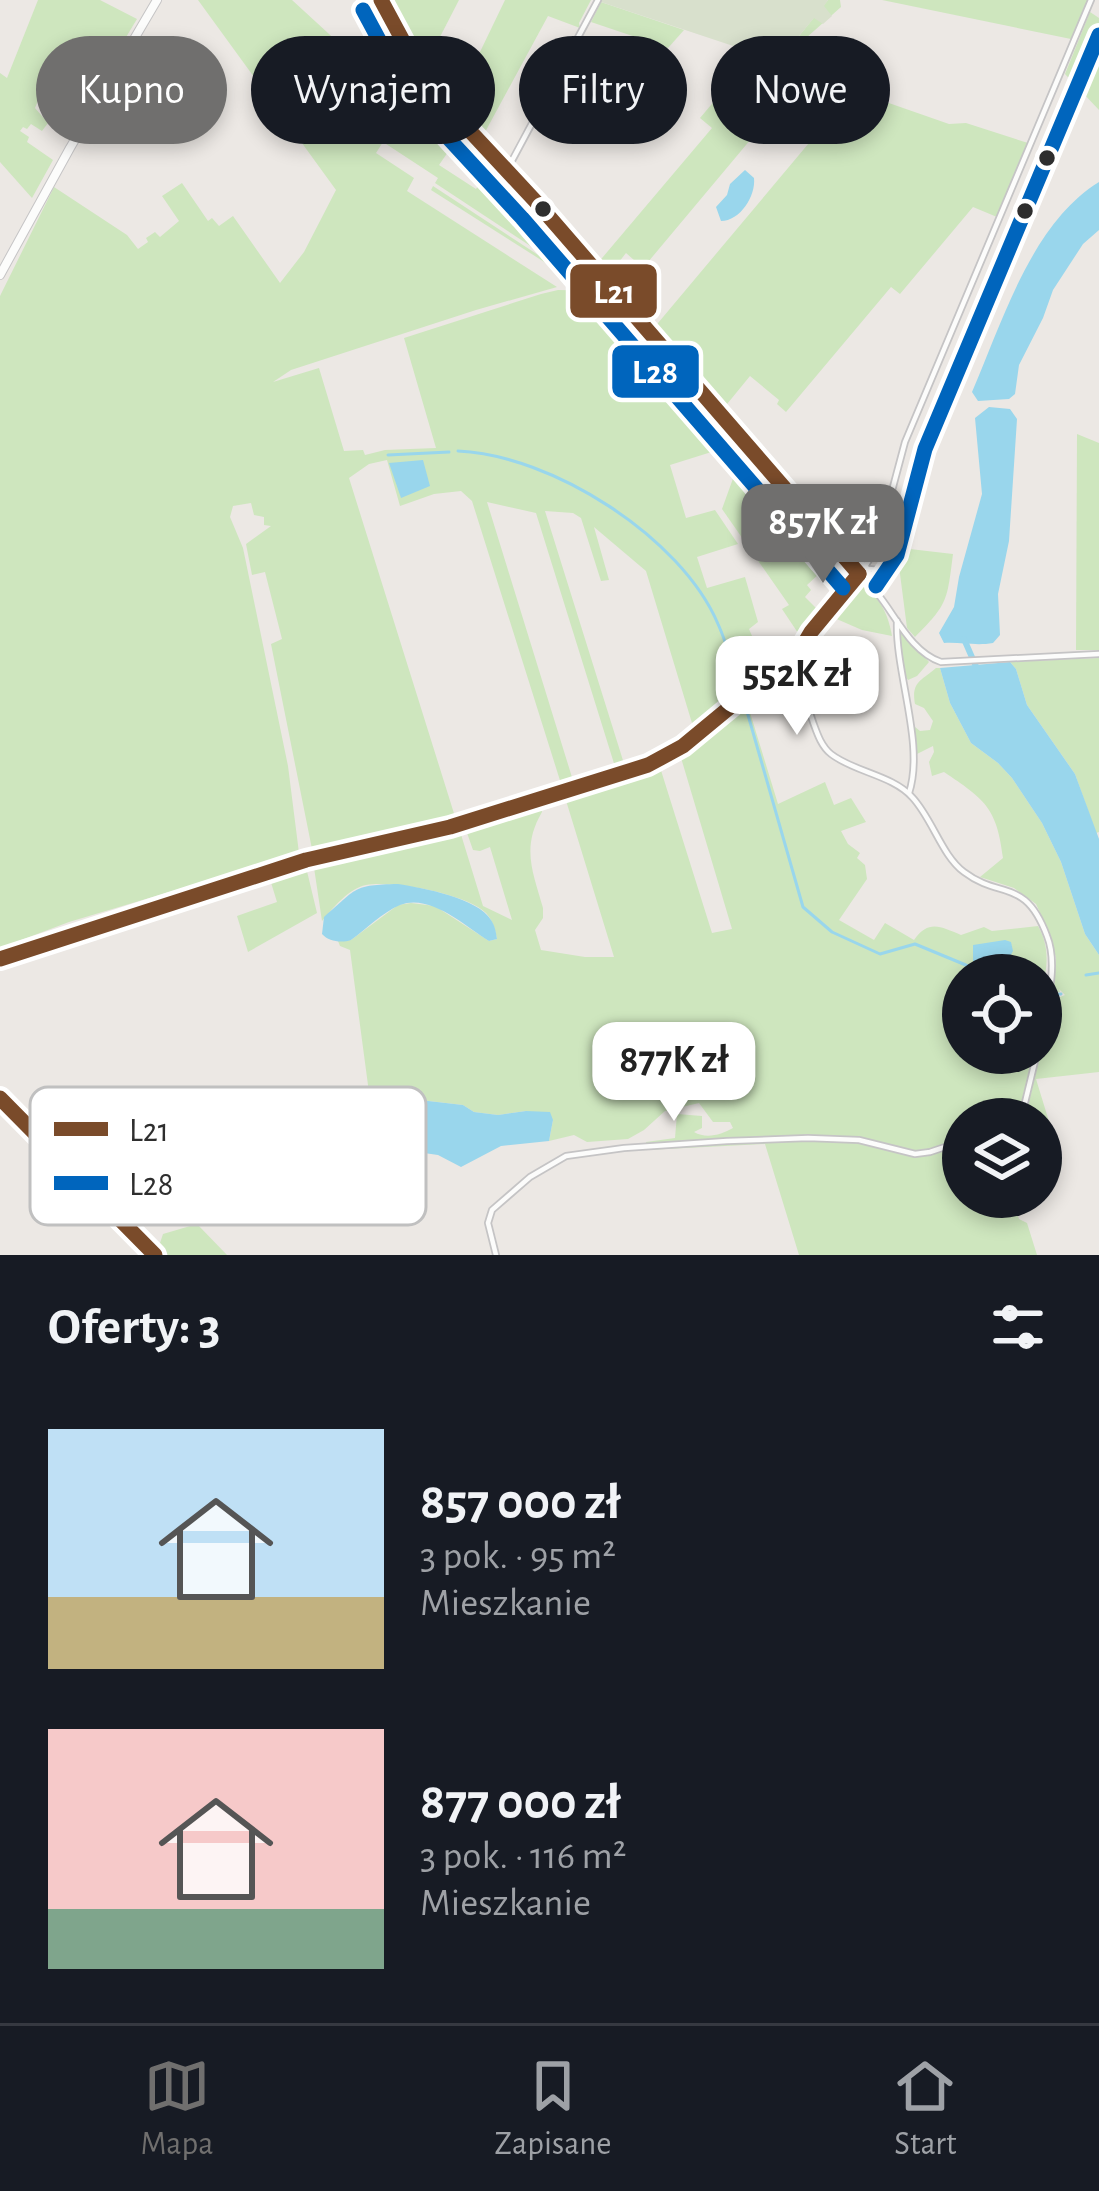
<!DOCTYPE html>
<html lang="pl">
<meta charset="utf-8">
<style>
:root{--surface:#171b24;--page:#20242c;--text:#f1f3f6;--muted:#9ea1a6;--line:#363941;--accent:#706f6e}
body{margin:0;font-family:"Alegreya Sans",sans-serif;background:var(--page);color:var(--text);height:100vh;display:flex;flex-direction:column;font-size:45px;white-space:nowrap}
*{box-sizing:border-box;margin:0}
p{font-size:39px;color:var(--muted)}
.icon{flex:none;width:66px;height:66px;fill:none;stroke:currentColor;stroke-width:2;stroke-linecap:round;stroke-linejoin:round}
.map{position:relative;height:1255px;overflow:hidden}
.sheet{display:flex;flex-direction:column;background:var(--surface);flex:1}
.sheet>*{flex:none}
.hud{position:absolute;left:36px;top:36px;width:1029px;height:108px;display:flex;gap:24px}
.controls{position:absolute;left:942px;top:954px;display:grid;gap:24px}
.controls a{display:grid;place-items:center;width:120px;height:120px;border-radius:50%;background:var(--surface);box-shadow:0 6px 18px #0003;font-size:60px}
.price{position:absolute;translate:-50% -102px;padding:0 27px;border-radius:24px;background:#fff;color:#222;font-size:39px;line-height:78px;filter:drop-shadow(0 3px 6px #0008)}
.price::after{content:'';position:absolute;left:50%;top:72px;width:36px;height:27px;margin-left:-18px;background:inherit;clip-path:polygon(0 0,100% 0,50% 100%)}
.price.current{background:var(--accent);color:#fff}
ul{padding:0;list-style:none}
li{display:flex;align-items:center;gap:36px;height:300px;padding:0 48px}
li span{display:grid;place-items:center;flex:none;width:336px;height:240px;border-radius:0px;color:#555}
li>.icon{margin-inline-start:auto}
span .icon{width:144px;height:144px;fill:#fffc;stroke-width:1}
li b{font-size:51px}
h2{display:flex;justify-content:space-between;align-items:center;height:144px;padding:0 48px;font-size:51px}
.pill{padding:0 42px;border-radius:54px;background:var(--surface);box-shadow:0 6px 18px #0003;font-size:42px;line-height:108px}
.pill.current{background:var(--accent);color:#fff}
.dock{display:flex;justify-content:space-around;align-items:center;height:168px;border-top:3px solid var(--line);background:var(--surface);font-size:33px;color:var(--muted)}
.dock a{display:grid;justify-items:center;gap:6px}
.dock .current{color:var(--accent)}
.map>svg:first-child{display:block}
.green{fill:#cee6be}
.cemetery{fill:#d8e0cc}
.water{fill:#99d6ec}
.lines{fill:none;stroke-linecap:round;stroke-linejoin:round}
.stream{stroke:#99d6ec;stroke-width:3}
.canal{stroke:#99d6ec;stroke-width:6}
.street-casing{stroke:#c5c4c5;stroke-width:8}
.secondary-casing{stroke:#c5c4c5;stroke-width:10}
.street{stroke:#fcfcfb;stroke-width:4.5}
.secondary{stroke:#fcfcfb;stroke-width:8}
.bus-1-casing{stroke:#fff;stroke-width:24}
.bus-2-casing{stroke:#fff;stroke-width:24}
.bus-1{stroke:#7a4b2a;stroke-width:15}
.bus-2{stroke:#0065bd;stroke-width:15}
.bus-dot{fill:#2e2e2e;stroke:#fff;stroke-width:4.5}
.key{fill:#fff;stroke:#c0c0c0;stroke-width:3}
.key-label{font-size:33px;fill:#2e2e2e}
.line-badge{stroke:#fff;stroke-width:4.5}
.badge-label{font-size:33px;text-anchor:middle;font-weight:bold;fill:#fff}
</style>
<div class="map">
<svg width="1099" height="1255" viewBox="0 0 1099 1255">
<rect width="100%" height="100%" fill="#ece8e4"/>
<g class="green">
<polygon points="38,0 100,0 137,19 99,82 61,45 35,108 48,123 42,131 31,124 27,129 23,127 20,131 29,137 27,142 53,160 32,198 0,162 0,73 7,78"/>
<path d="M198,0H292L389,89L397,74L389,51L397,45L373,12L369,0H374L435,105L543,218L537,219L510,193L448,152L439,165L476,189L483,179C491,184 501,189 508,195C523,208 527,223 547,223L603,287L591,286L435,183L438,178L383,142L376,153L414,178L407,191L557,287L476,310L291,370L273,382L319,368L344,451L363,450L365,455L385,450L436,448L404,338L541,294L558,290L607,291L737,444L670,465L686,518L715,510L738,544L697,557L707,588L745,577L758,622L749,629L771,680L738,697L695,733L646,571L594,527L609,580L601,581L581,518L573,513L545,511L626,770L617,773L536,513L487,502L575,787L563,790L472,501L461,491L434,494L400,506L387,460L369,464L349,478L457,823L338,851L313,854L271,644L282,639L265,572L252,575L246,544L271,526L264,525V517L254,515L251,503L233,506L230,517L243,548L288,766L299,853L69,922L0,948V296L54,187L127,235L138,249L148,242L146,238L155,232L160,237L179,221L162,196L182,183L208,221L212,218L219,226L233,216L280,283L304,252L336,190Z"/>
<polygon points="389,0 459,0 425,66"/>
<polygon points="505,0 591,0 579,23 580,28 548,16 484,134 454,106"/>
<polygon points="828,0 840,0 841,7 806,38 861,58 851,85 808,71 643,268 626,253 608,276 597,264 712,128 700,118 755,53 779,61"/>
<polygon points="882,0 1088,0 1071,39"/>
<polygon points="601,2 684,30 668,48 591,22"/>
<polygon points="1090,12 1099,18 1099,110 1065,74"/>
<polygon points="863,94 949,124 966,123 1028,143 997,217 973,207 900,294 891,287 786,412 777,404 779,400 750,376 723,409 653,329 840,106 850,98"/>
<polygon points="433,186 587,287 582,286 431,190"/>
<polygon points="1077,434 1099,443 1099,650 1076,650"/>
<polygon points="735,473 820,573 807,585 811,590 805,597 821,613 798,633 782,609 789,605 722,509"/>
<path d="M884,546L953,554C947,601 948,604 915,637L907,628L900,574L899,568L895,567L896,552L884,551Z"/>
<path d="M860,582C879,596 888,613 892,636L862,630L832,617L855,583Z"/>
<polygon points="900,628 929,662 917,676 908,680 903,672"/>
<polygon points="1099,658 1099,832 1096,833 1075,774 1027,705 1016,669 1010,662"/>
<path d="M936,668H940L950,703L971,743L998,763L1012,778L1042,823L1061,862L1085,934L1099,955V1072L1036,1079L1062,1164L1041,1167V1119H963V1197H1011L1019,1219L1027,1223L1037,1255H799L765,1144L647,1150L646,1142L675,1138L677,1114L702,1116V1128L694,1132C706,1139 721,1135 733,1128L730,1122H713L699,1103L665,1111L644,1130L628,1139L587,1142L574,1135L549,1141L553,1120L526,1111L498,1115L474,1112L463,1105L411,1099L372,1115L350,950L340,946L338,941L351,940L398,905L411,903L435,906L489,941L497,939C495,929 493,921 486,913C467,894 393,880 366,885C349,888 332,909 322,921L313,861L459,828L483,906L512,920L490,847L480,851L473,850L466,830L483,825L482,821L539,802L542,812C521,848 533,872 543,908V918L535,930L541,950L585,957H614L564,794L659,764L712,933L732,929L679,751L748,698L754,703L748,706L778,804L825,782L834,805L851,798L866,822L841,831L848,844L860,853L857,858L865,865L867,879L839,920L874,940L885,923L914,940C929,919 941,927 961,935L984,927L992,931L1038,926C1051,949 1047,969 1041,994V975H963V1053H1035V1057L1041,1053L1050,1001L1065,995L1059,989L1060,992L1051,994L1056,958L1050,935L1036,904L1014,888L980,877L1003,858C997,807 984,799 944,772L932,776L929,762L934,752L933,746L915,755V727L920,731L930,730L933,721L924,708L915,704C911,682 921,681 936,668Z"/>
<polygon points="302,864 306,867 317,913 248,952 237,916 277,902 269,876"/>
<polygon points="197,1224 227,1255 168,1255 160,1243 163,1234"/>
</g>
<polygon class="cemetery" points="602,0 828,0 824,6 832,16 823,24 814,18 778,61 601,2"/>
<g class="water">
<path d="M745,170L754,178C756,196 740,221 721,221L716,207L727,195L730,184Z"/>
<path d="M1099,182V230L1083,244L1053,290L1043,318L1019,365L1015,394L1009,399L978,401L972,392C1002,323 1031,224 1099,182Z"/>
<path d="M989,407L1010,409L1017,419L1009,541L998,594L1000,635L993,643C976,646 961,642 944,643L939,633L954,607L959,577L982,494L975,418Z"/>
<polygon points="423,460 430,486 401,498 389,463"/>
<polygon points="1010,662 1016,669 1027,705 1075,774 1099,839 1099,955 1085,934 1061,862 1042,823 1012,778 998,763 971,743 950,703 940,668"/>
<path d="M398,884C423,888 478,898 491,920C495,926 496,932 497,939L489,941C465,926 430,893 400,905C383,912 366,929 351,940C342,943 329,942 322,934L324,917C358,888 352,885 398,884Z"/>
<polygon points="1005,940 1011,942 1013,951 1008,960 988,965 973,961 973,945"/>
<polygon points="411,1099 463,1105 474,1112 498,1115 526,1111 550,1112 553,1120 549,1141 501,1146 461,1167 438,1155 424,1153 388,1123 374,1123 372,1115"/>
</g>
<g class="lines">
<g class="stream">
<path d="M458,451C552,455 681,537 718,624C728,646 734,671 742,694"/>
<polyline points="388,455 449,452"/>
<polyline points="744,701 803,907 832,932 880,954 915,944 990,975"/>
<polyline points="1086,975 1099,973"/>
<polyline points="1041,996 1061,994"/>
</g>
<polyline class="canal" points="964,639 978,671"/>
<defs>
<g id="street">
<path d="M381,0L409,52L442,101L538,204L877,593C896,616 911,652 941,662L1099,654"/>
<polyline points="507,170 598,0"/>
<polyline points="868,569 881,570"/>
<path d="M897,621C895,673 925,744 909,793"/>
<path d="M819,625C801,657 800,688 813,722C817,733 821,746 831,754C854,772 892,775 912,797C932,818 942,856 964,872C1001,900 1025,877 1047,936C1059,966 1046,1006 1041,1036"/>
<polyline points="0,959 306,860 450,827 648,765 683,746 740,699 783,676 796,661 811,632 821,623 866,565 877,547 905,442 1091,0"/>
<polyline points="1021,1119 1037,1053"/>
<polyline points="496,1255 488,1223 492,1210 530,1177 566,1156 624,1148 727,1141 808,1138 859,1140 915,1154 930,1152 963,1141"/>
</g>
<g id="secondary">
<polyline points="0,275 70,148 157,0"/>
<polyline points="0,1098 155,1255"/>
</g>
</defs>
<use href="#street" class="street-casing"/>
<use href="#secondary" class="secondary-casing"/>
<use href="#street" class="street"/>
<use href="#secondary" class="secondary"/>
<defs>
<g id="bus-1">
<polyline points="381,0 409,52 442,101 538,204 859,574"/>
<polyline points="0,959 306,860 450,827 648,765 683,746 735,703 789,669 811,632 859,574"/>
<polyline points="0,1098 155,1255"/>
</g>
<g id="bus-2">
<polyline points="363,10 392,64 426,114 522,218 843,588"/>
<polyline points="876,586 897,555 925,449 1099,35"/>
</g>
</defs>
<use href="#bus-1" class="bus-1-casing"/>
<use href="#bus-2" class="bus-2-casing"/>
<use href="#bus-1" class="bus-1"/>
<use href="#bus-2" class="bus-2"/>
</g>
<g class="bus-dot">
<circle cx="1047" cy="158" r="10"/>
<circle cx="543" cy="209" r="10"/>
<circle cx="1025" cy="211" r="10"/>
</g>
<rect x="30" y="1087" width="396" height="138" rx="18" class="key"/>
<rect x="54" y="1122" width="54" height="14" fill="#7a4b2a"/>
<rect x="54" y="1176" width="54" height="14" fill="#0065bd"/>
<g class="key-label">
<text x="129" y="1141">L21</text>
<text x="129" y="1195">L28</text>
</g>
<g class="line-badge">
<rect x="568" y="262" width="91" height="58" rx="12" fill="#7a4b2a"/>
<rect x="610" y="343" width="91" height="57" rx="12" fill="#0065bd"/>
</g>
<g class="badge-label">
<text x="614" y="303">L21</text>
<text x="655" y="383">L28</text>
</g>
</svg>
<div class="controls">
<a><svg class="icon" aria-label="locate" viewBox="0 0 24 24"><circle cx="12" cy="12" r="6"/><path d="M12 2v4M12 18v4M2 12h4M18 12h4"/></svg></a>
<a><svg class="icon" aria-label="layers" viewBox="0 0 24 24"><path d="M12 4l9 5-9 5-9-5zM3 14l9 5 9-5"/></svg></a>
</div>
<b class="price current" style="left:823px;top:586px">857K zł</b>
<b class="price" style="left:797px;top:738px">552K zł</b>
<b class="price" style="left:674px;top:1124px">877K zł</b>
<div class="hud">
<a class="pill current">Kupno</a>
<a class="pill">Wynajem</a>
<a class="pill">Filtry</a>
<a class="pill">Nowe</a>
</div>
</div>
<section class="sheet">
<h2>Oferty: 3<svg class="icon" aria-label="filters" viewBox="0 0 24 24"><path d="M4 7h16M4 17h16"/><circle cx="9" cy="7" r="2"/><circle cx="15" cy="17" r="2"/></svg></h2>
<ul>
<li><span style="background:linear-gradient(#bfe0f5 70%,#c2b280 0)"><svg class="icon" aria-label="home" viewBox="0 0 24 24"><path d="M3 11l9-7 9 7M6 9v11h12V9"/></svg></span><div><b>857 000 zł</b><p>3 pok. · 95 m²</p><p>Mieszkanie</p></div></li>
<li><span style="background:linear-gradient(#f6c9c9 75%,#7fa58c 0)"><svg class="icon" aria-label="home" viewBox="0 0 24 24"><path d="M3 11l9-7 9 7M6 9v11h12V9"/></svg></span><div><b>877 000 zł</b><p>3 pok. · 116 m²</p><p>Mieszkanie</p></div></li>
</ul>
</section>
<nav class="dock">
<a class="current"><svg class="icon" aria-label="map" viewBox="0 0 24 24"><path d="M3 6l6-2 6 2 6-2v14l-6 2-6-2-6 2zM9 4v14M15 6v14"/></svg>Mapa</a>
<a><svg class="icon" aria-label="saved" viewBox="0 0 24 24"><path d="M7 4h10v16l-5-4-5 4z"/></svg>Zapisane</a>
<a><svg class="icon" aria-label="home" viewBox="0 0 24 24"><path d="M3 11l9-7 9 7M6 9v11h12V9"/></svg>Start</a>
</nav>
